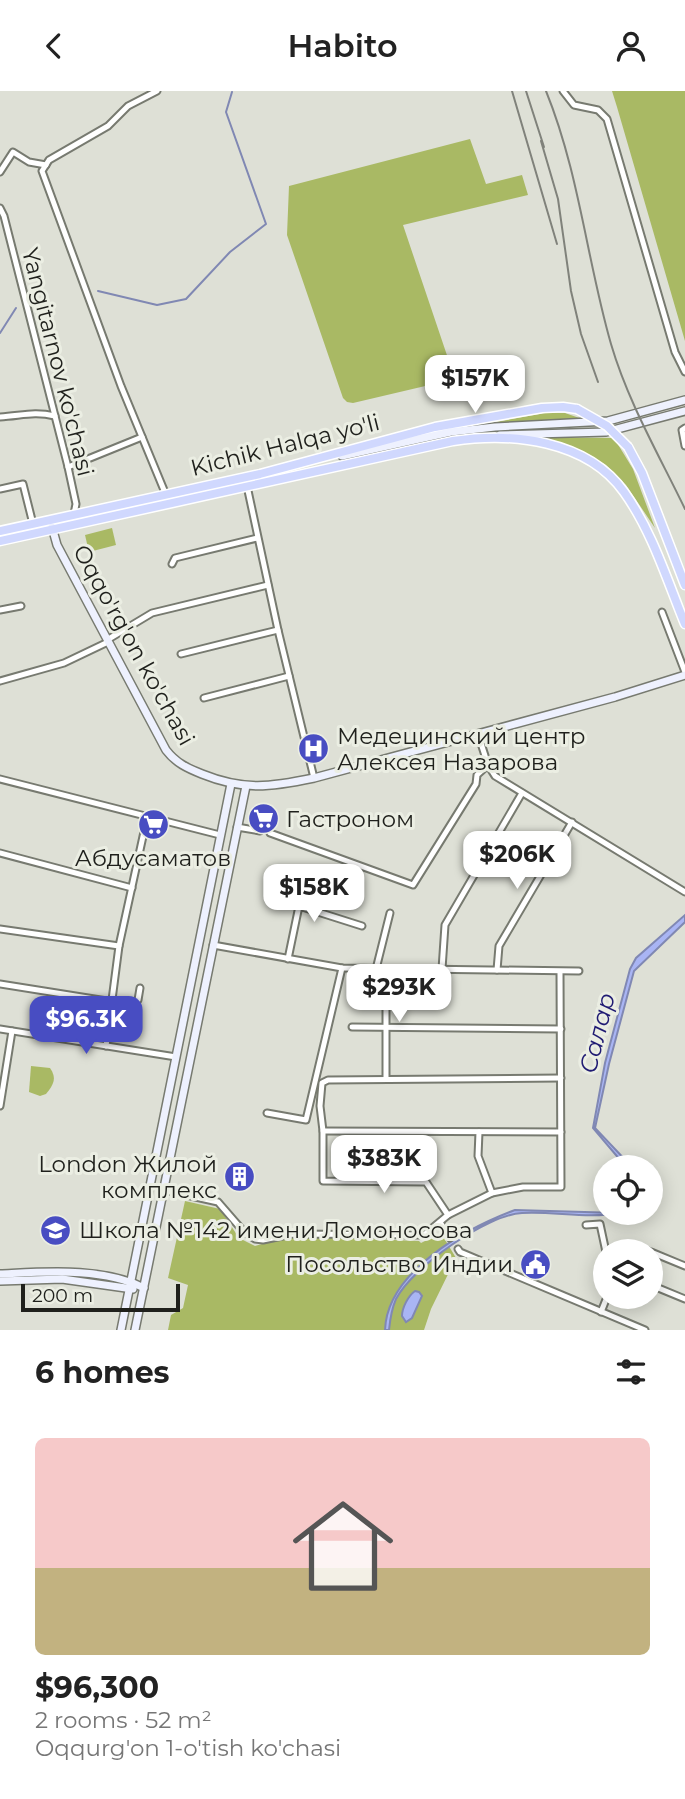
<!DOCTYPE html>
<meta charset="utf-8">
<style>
:root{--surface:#fff;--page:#f6f6f6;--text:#222;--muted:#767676;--line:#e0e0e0;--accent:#484dc2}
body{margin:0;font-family:Montserrat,sans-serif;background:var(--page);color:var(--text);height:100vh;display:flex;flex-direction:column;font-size:26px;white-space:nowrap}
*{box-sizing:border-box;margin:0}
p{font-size:23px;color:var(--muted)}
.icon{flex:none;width:38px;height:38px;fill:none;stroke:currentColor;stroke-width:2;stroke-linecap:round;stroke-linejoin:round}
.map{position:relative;height:1239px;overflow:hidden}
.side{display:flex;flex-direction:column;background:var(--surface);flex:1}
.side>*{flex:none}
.controls{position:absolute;left:593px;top:1064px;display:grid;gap:14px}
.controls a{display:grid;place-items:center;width:70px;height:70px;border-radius:50%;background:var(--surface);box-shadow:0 4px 18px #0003;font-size:35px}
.scale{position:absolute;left:21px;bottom:18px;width:159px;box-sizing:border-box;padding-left:7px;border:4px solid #1f201c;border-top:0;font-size:19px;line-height:24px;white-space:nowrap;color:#1f201c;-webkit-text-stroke:5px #ebeee3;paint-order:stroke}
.price{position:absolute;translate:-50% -60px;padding:0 16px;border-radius:14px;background:#fff;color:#222;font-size:23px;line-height:46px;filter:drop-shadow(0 2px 4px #0008)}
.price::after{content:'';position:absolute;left:50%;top:42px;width:21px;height:16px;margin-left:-10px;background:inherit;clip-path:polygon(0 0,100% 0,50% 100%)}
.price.current{background:var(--accent);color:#fff}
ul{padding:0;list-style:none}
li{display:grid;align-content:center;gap:14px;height:371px;padding:0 35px}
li+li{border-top:2px solid var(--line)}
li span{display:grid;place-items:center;height:217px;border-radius:10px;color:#555}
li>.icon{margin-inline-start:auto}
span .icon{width:126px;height:126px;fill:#fffc;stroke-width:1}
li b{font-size:30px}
h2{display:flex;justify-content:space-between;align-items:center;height:84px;padding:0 35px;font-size:30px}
header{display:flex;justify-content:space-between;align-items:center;height:91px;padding:0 35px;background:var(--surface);font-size:32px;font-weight:600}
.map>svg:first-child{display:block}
.green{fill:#a9b964}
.water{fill:#a9b5f4;stroke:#8088b3;stroke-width:2}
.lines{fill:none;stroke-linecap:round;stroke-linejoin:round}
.stream{stroke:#8088b3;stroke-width:2}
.minor-casing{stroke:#777a70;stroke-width:9}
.secondary-casing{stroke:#777a70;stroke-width:10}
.trunk-casing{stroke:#fff;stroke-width:11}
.minor{stroke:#fff;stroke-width:5}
.secondary{stroke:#eef1fe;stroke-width:7}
.trunk{stroke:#d0d8fe;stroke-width:8}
.rail{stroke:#80827b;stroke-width:2}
.trunk-bridge-casing{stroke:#fff;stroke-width:11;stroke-linecap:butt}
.trunk-bridge{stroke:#d0d8fe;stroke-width:8}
.labels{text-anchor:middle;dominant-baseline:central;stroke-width:6;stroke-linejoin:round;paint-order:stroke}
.street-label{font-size:23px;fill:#1f201c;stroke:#ebeee3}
.poi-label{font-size:23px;fill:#1f201c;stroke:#ebeee3;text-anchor:start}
.water-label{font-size:24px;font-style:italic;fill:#201b73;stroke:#ebeee3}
</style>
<header><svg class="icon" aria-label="back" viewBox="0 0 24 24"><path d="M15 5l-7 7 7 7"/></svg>Habito<svg class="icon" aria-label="person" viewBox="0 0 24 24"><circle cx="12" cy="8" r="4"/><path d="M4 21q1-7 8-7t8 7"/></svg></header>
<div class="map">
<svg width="685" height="1239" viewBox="0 0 685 1239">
<rect width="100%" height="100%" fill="#dee0d6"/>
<g class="green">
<polygon points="612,0 685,0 685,250 617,16"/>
<polygon points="470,48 486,93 522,84 528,104 403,134 455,288 353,312 347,311 343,307 287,144 289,95"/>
<polygon points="545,322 565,322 585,329 480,334"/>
<polygon points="540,346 614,347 633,378 655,437 626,394 606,374 574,357"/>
<polygon points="112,437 116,454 89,461 85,444"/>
<path d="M31,975L50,977C57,987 54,993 46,1003L40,1005L29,1001Z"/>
<polygon points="185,1110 220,1118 239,1147 255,1155 289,1145 419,1150 421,1152 441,1142 456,1167 431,1218 424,1239 168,1239 171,1224 183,1217 188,1194 168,1187"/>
</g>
<g class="water">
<polygon points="685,824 685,831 634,880 609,973 595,1037 632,1076 626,1076 593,1037 605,972 630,878 636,867"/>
<path d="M515,1119L619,1122C587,1128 554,1120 522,1122C486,1124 413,1176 396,1208C392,1217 390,1229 389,1239H385C387,1180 467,1137 515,1119Z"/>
<path d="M415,1200L419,1201L422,1205L412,1227L406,1231L402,1225C402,1217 408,1205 415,1200Z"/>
</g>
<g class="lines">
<g class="stream">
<polyline points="98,200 157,214 186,208 230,161 266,133 226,21 232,1"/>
<polyline points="0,242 16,217"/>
</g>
<defs>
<g id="minor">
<polyline points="157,0 128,15 108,35 49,69 42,80 121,295 166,404"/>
<polyline points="563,0 574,14 598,19 607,28 675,261 685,281"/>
<polyline points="0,81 13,61 29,71 46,74"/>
<polyline points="0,117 4,125 68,376 76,413 74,423"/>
<path d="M0,326C21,325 33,320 55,325"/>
<polyline points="685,337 682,339 685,355"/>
<polyline points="68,376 142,346"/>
<polyline points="247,395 278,539 314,687"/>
<polyline points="0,398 23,393 33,433"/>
<polyline points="172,473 175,467 257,447"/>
<polyline points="0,519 21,515"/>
<polyline points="662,521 685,581"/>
<polyline points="107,549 152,522 268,494"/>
<polyline points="181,563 278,539"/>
<polyline points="0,590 64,572 108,551"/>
<polyline points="204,607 289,585"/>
<polyline points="478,643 488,674 495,685 685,801"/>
<polyline points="0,688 220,744"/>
<polyline points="237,736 260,740"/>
<polyline points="270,742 413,794 476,693 477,684 488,674"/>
<polyline points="0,762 132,797"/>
<polyline points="0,838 119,855"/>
<polyline points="213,854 342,877 579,880"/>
<polyline points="288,868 299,815 362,835"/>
<polyline points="376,878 390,822"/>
<polyline points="442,878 445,834 522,702"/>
<polyline points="497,879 499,855 572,731"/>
<polyline points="0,893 126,913 134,913 138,909 140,897"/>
<polyline points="352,936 561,938"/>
<polyline points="0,938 176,966"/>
<polyline points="106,955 119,855 147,727"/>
<polyline points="386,988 386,879"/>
<polyline points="0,1015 12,940"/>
<polyline points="267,1022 306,1029 342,877"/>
<polyline points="323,1040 561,1041"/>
<polyline points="479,1041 478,1065 492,1102"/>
<polyline points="164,1099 218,1111 244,1141 255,1148 263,1149 292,1143 424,1144 448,1124 492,1102 523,1096 561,1096 560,881"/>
<polyline points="448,1124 426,1091 323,1090 323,1040 320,1015 322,992 328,989 561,987"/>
<polyline points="440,1131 450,1147"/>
<polyline points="586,1134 600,1133 606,1161"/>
<polyline points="458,1158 460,1161 645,1239"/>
<polyline points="628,1160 633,1154 648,1160"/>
<polyline points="651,1161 685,1175"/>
<polyline points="651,1194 685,1208"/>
<polyline points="601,1221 607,1206"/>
</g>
<g id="secondary">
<polyline points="500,344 606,341 685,320"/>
<polyline points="342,365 451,341 495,336 608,330 685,309"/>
<path d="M52,436L57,454L166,659C176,672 187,677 202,683C244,700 271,696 314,687L615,606L685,584"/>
<path d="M0,1183C45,1181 103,1176 144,1197"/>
<polyline points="0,1190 62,1188 133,1198"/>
<polyline points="121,1239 231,693"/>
<polyline points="135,1239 246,695"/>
</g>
<g id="trunk">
<polyline points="628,356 642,382 685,494"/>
<polyline points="0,440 260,383 435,336 542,317 563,316 577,318"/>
<path d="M0,450L453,350C512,341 587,349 624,401C652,440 667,489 685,533"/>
</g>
</defs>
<use href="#minor" class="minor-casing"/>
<use href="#secondary" class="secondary-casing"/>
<use href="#trunk" class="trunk-casing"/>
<use href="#minor" class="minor"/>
<use href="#secondary" class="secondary"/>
<use href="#trunk" class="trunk"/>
<g class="rail">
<polyline points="512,0 557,153"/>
<polyline points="526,0 544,56"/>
<path d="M546,0C579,81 587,170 611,253C628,311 659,364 685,418"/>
<polyline points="541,50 558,108 571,200 581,243 598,291"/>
</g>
<defs>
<polyline id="trunk-bridge" points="577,318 607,335 628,356"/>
</defs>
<use href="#trunk-bridge" class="trunk-bridge-casing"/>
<use href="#trunk-bridge" class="trunk-bridge"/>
</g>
<defs>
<symbol id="hospital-disc" viewBox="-11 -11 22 22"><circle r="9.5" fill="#484dc2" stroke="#ebeee3"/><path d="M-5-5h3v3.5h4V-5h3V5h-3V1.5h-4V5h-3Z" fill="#fff"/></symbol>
<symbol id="supermarket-disc" viewBox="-11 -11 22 22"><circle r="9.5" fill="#484dc2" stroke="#ebeee3"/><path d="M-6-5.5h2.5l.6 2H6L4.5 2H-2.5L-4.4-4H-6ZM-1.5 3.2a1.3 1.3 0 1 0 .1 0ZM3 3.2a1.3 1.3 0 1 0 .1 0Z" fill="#fff"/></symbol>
<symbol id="building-disc" viewBox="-11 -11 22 22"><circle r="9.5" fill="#484dc2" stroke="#ebeee3"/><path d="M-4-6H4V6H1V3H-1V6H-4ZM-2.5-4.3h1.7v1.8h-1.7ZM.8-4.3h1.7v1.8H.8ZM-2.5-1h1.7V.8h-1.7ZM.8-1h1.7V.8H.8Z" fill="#fff"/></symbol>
<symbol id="school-disc" viewBox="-11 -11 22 22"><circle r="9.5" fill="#484dc2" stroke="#ebeee3"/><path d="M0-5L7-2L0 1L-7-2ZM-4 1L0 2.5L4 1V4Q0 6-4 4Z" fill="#fff"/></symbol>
<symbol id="civic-disc" viewBox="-11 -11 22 22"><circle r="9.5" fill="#484dc2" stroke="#ebeee3"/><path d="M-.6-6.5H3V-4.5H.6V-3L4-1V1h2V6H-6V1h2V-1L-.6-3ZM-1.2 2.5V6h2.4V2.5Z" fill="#fff"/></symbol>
</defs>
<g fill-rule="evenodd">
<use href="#hospital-disc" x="296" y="640" width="35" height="35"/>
<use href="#supermarket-disc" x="246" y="710" width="35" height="35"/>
<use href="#supermarket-disc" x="136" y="716" width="35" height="35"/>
<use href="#building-disc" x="222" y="1068" width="35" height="35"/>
<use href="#school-disc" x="38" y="1122" width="35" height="35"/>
<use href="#civic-disc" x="518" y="1156" width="35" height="35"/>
</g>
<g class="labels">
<g class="street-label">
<text transform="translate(58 271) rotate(76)">Yangitarnov ko'chasi</text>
<text transform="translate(285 354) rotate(-14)">Kichik Halqa yo'li</text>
<text transform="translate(134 554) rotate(61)">Oqqo'rg'on ko'chasi</text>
</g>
<g class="poi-label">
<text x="337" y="645">Медецинский центр<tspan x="337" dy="26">Алексея Назарова</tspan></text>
<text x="286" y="728">Гастроном</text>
<text x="153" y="767" text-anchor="middle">Абдусаматов</text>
<text x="217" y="1073" text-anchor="end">London Жилой<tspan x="217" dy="26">комплекс</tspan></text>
<text x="79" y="1139">Школа №142 имени Ломоносова</text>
<text x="513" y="1173" text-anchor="end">Посольство Индии</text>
</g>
<g class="water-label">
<text transform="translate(597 942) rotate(-76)">Салар</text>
</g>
</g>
</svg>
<div class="controls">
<a><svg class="icon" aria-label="locate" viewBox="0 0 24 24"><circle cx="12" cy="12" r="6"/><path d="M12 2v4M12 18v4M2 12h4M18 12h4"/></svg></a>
<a><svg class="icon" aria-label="layers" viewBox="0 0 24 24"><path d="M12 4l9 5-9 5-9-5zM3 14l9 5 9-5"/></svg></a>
</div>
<div class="scale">200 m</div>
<b class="price" style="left:475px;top:324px">$157K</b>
<b class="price" style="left:517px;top:800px">$206K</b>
<b class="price" style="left:314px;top:833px">$158K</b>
<b class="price" style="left:399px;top:933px">$293K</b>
<b class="price current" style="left:86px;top:965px">$96.3K</b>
<b class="price" style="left:384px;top:1104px">$383K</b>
</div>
<section class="side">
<h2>6 homes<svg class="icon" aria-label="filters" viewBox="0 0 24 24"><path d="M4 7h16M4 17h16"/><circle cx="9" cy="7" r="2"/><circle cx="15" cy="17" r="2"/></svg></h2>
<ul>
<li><span style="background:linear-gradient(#f6c9c9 60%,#c2b280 0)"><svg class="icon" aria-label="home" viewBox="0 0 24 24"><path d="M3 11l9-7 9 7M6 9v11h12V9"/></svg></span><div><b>$96,300</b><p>2 rooms · 52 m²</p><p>Oqqurg'on 1-o'tish ko'chasi</p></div></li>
</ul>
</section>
